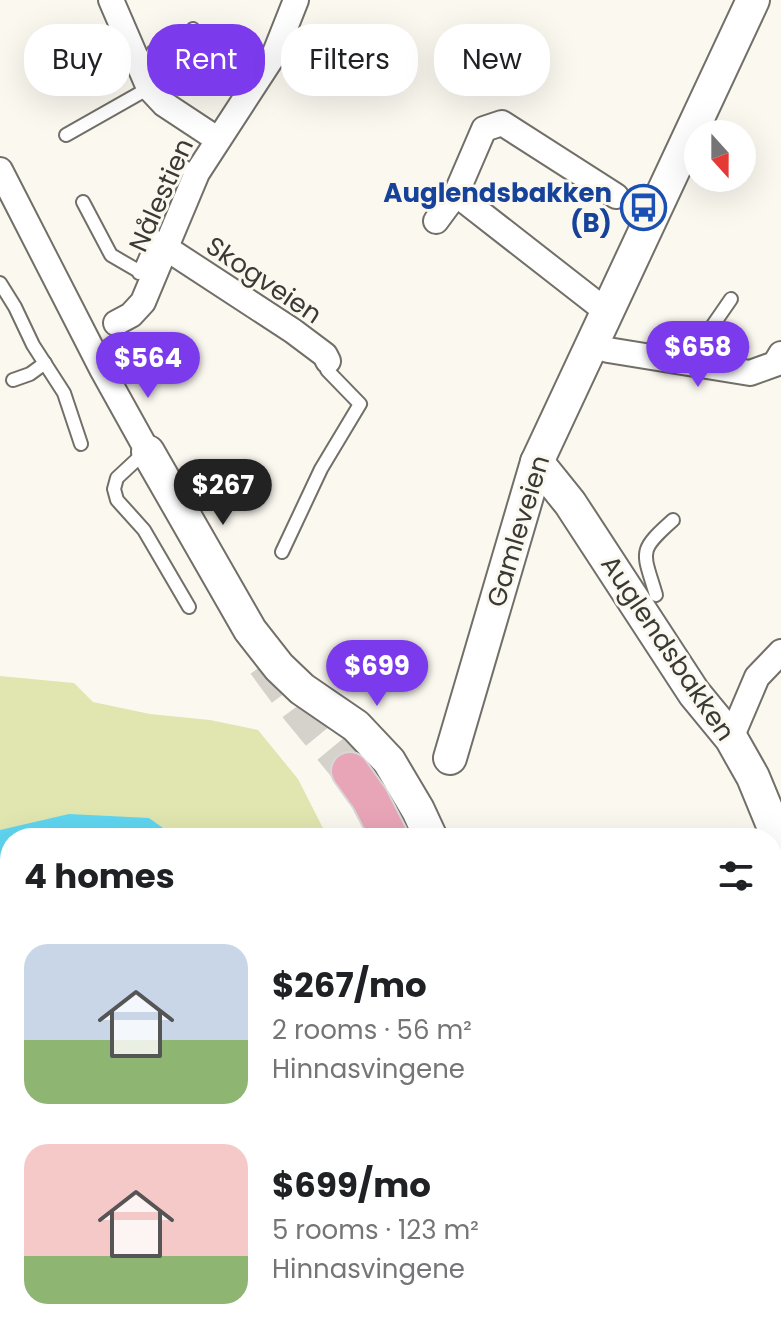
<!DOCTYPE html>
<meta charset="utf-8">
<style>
:root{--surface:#fff;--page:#f2f2f2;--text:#202124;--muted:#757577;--accent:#7c3aed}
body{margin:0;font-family:Poppins,sans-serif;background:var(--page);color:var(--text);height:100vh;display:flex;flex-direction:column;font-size:30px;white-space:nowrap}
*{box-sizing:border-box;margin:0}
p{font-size:26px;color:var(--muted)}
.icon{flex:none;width:44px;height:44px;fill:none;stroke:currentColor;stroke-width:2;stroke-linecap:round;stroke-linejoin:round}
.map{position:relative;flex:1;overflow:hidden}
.side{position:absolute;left:0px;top:828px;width:782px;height:514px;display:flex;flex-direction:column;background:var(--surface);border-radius:32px 32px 0 0;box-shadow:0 8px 32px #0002}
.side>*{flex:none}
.banner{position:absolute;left:24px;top:24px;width:734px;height:72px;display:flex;gap:16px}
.needle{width:52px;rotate:159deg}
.fabs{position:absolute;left:684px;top:120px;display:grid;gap:16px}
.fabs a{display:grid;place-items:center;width:72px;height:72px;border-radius:50%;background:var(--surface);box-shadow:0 8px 32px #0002;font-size:40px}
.price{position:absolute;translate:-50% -68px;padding:0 18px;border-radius:28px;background:var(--accent);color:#fff;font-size:26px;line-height:52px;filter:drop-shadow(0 2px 4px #0008)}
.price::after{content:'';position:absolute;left:50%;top:48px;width:24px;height:18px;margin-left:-12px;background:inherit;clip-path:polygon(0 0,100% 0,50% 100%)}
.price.selected{background:#222;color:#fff}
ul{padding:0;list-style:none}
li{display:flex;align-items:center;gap:24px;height:200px;padding:0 24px}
li span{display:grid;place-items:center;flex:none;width:224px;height:160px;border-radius:24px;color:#555}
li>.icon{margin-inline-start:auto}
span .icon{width:96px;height:96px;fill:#fffc;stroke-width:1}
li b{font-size:34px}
h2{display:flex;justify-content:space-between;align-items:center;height:96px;padding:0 24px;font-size:34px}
.pill{padding:0 28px;border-radius:32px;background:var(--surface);box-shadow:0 8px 32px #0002;font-size:28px;line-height:72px}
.pill.selected{background:var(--accent);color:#fff}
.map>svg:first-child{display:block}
.green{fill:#e1e6b0}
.water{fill:#5fd6f1}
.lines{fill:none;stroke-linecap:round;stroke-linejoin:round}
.primary-tunnel{stroke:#d4d2cb;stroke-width:36;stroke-dasharray:36 18;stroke-linecap:butt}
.lane-casing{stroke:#726f68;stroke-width:16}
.street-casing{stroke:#726f68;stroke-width:28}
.secondary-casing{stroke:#726f68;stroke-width:36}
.primary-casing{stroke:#d8d7d7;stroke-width:40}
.lane{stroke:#fff;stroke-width:12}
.street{stroke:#fff;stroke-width:24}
.secondary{stroke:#fff;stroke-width:32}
.primary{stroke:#e9a5b8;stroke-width:36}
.labels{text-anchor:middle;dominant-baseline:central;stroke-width:6;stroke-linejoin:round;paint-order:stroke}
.transit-label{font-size:26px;font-weight:bold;fill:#164399;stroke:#fbf8f0;text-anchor:end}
.street-label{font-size:26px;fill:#3a3935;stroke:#fbf8f0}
</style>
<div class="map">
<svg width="781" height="1341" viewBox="0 0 781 1341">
<rect width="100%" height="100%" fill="#fbf8f0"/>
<polygon class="green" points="0,676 74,683 93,702 150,714 210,720 258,730 298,779 328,838 10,838 10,1072 0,1070"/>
<polygon class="water" points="69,814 149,818 177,838 10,838 10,1036 0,1036 0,830"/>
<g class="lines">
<polyline class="primary-tunnel" points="265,663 299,709 350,771"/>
<defs>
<g id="lane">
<polyline points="104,49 132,51"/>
<polyline points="244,66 259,76"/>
<polyline points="143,71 153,52"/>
<polyline points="154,94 193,29"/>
<polyline points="66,135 149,88"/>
<polyline points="175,175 182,166 197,173"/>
<polyline points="83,202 111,255 154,280"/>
<polyline points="139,273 155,236"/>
<polyline points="0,283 15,307 33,345 64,393 81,444"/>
<polyline points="681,361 693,354 731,299"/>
<polyline points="13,380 30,374 45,363"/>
<polyline points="146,451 117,478 114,489 117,500 144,530 189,607"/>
<polyline points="282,552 321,469 360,404 327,370 328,361"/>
<path d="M656,595C643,551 637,552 673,520"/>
</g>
<g id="street">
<polyline points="111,0 149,88 164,104 217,139"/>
<polyline points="0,170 103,371 148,452"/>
<polyline points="456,194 606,311"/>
<polyline points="436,221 456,194 484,129 502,123 616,196"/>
<polyline points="166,248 293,331 325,355 328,361"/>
<polyline points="116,323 131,315 143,302 197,173 275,53 296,0"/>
<polyline points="592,344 608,350 750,373 775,364 781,354"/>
<polyline points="731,738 757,677 781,652"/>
<polyline points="0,1094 10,1097"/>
<polyline points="0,1340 9,1341"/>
<polyline points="579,1341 580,1332"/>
</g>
<g id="secondary">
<polyline points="148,452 250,630 279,667 302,689 356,726 389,761 418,810 431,838"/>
<polyline points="537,462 570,503 694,693 731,738 753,777 781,845"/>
<polyline points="450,758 537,462 753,0"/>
<polyline points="326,1341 329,1332"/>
</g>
<g id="primary">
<polyline points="350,771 370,799 390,838"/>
<polyline points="263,1341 266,1332"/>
<polyline points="291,1341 294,1332"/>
</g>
</defs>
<use href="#lane" class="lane-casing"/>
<use href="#street" class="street-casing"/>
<use href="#secondary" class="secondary-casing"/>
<use href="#primary" class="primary-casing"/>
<use href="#lane" class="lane"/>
<use href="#street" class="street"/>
<use href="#secondary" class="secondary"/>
<use href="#primary" class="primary"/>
</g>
<defs>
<symbol id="bus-ring" viewBox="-11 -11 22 22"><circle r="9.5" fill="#fbf8f0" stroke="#1a4fb4" stroke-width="1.5"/><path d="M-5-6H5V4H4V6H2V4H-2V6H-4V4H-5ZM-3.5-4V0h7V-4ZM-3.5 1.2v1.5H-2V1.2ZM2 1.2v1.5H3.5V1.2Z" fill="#1a4fb4"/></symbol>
</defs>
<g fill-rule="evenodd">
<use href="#bus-ring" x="618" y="182" width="51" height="51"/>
</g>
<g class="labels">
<g class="transit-label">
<text x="612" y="193">Auglendsbakken<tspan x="612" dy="30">(B)</tspan></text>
</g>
<g class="street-label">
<text transform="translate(161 195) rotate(-66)">Nålestien</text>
<text transform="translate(264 280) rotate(34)">Skogveien</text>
<text transform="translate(518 531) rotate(-73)">Gamleveien</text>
<text transform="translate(668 648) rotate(56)">Auglendsbakken</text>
</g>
</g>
</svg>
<div class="fabs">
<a><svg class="needle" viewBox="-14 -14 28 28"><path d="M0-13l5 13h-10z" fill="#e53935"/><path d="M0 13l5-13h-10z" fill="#757577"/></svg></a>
</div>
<b class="price" style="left:698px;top:389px">$658</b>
<b class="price" style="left:148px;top:400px">$564</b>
<b class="price selected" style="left:223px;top:527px">$267</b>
<b class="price" style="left:377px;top:708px">$699</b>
<div class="banner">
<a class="pill">Buy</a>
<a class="pill selected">Rent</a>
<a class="pill">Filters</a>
<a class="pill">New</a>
</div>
<section class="side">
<h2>4 homes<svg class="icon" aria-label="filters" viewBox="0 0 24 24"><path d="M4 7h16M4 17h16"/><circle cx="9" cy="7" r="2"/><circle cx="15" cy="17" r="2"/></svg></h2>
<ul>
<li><span style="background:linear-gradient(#c9d6e8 60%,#8fb573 0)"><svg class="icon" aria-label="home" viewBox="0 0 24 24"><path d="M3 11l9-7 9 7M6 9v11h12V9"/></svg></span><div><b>$267/mo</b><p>2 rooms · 56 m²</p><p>Hinnasvingene</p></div></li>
<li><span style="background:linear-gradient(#f6c9c9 70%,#8fb573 0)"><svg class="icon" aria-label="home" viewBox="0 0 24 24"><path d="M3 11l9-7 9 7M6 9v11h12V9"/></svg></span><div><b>$699/mo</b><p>5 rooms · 123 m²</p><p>Hinnasvingene</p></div></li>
</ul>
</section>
</div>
